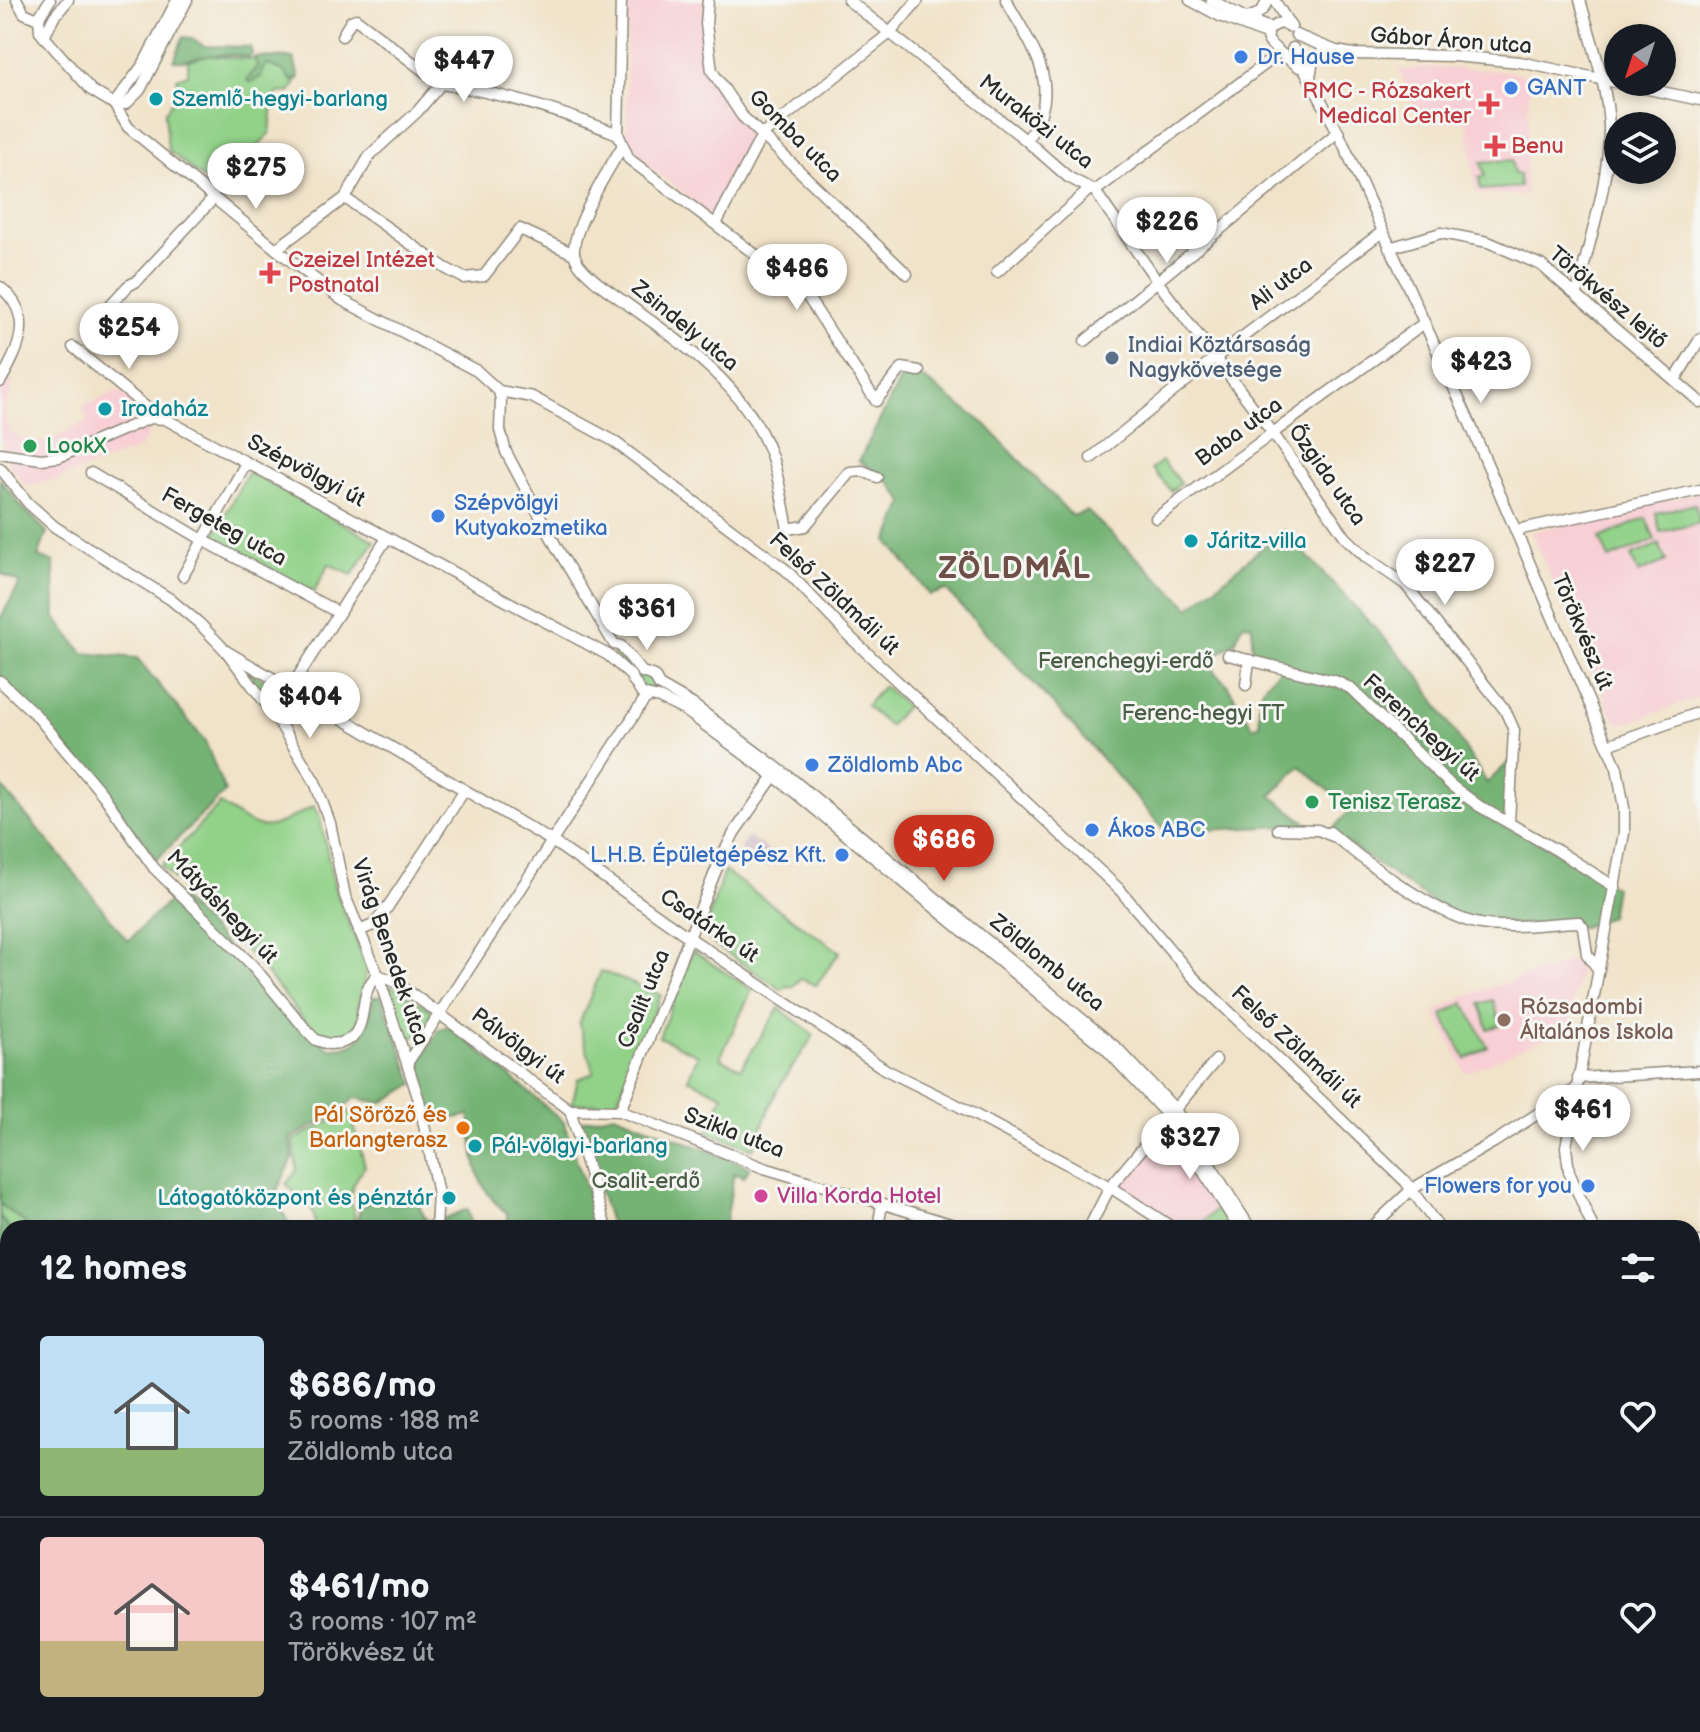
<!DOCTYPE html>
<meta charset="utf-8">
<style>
:root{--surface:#171b24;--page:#242831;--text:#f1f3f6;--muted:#9ea1a6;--line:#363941;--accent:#c8321e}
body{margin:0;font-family:"Balsamiq Sans",sans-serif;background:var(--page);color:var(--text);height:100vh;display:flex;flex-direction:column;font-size:30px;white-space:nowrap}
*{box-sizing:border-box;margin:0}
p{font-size:26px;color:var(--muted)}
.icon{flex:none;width:44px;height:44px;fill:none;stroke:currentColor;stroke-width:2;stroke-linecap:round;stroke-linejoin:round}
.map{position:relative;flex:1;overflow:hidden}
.details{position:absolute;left:0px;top:1220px;width:1700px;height:512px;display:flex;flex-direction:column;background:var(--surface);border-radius:24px 24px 0 0;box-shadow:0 4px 12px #0003}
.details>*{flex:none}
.needle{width:52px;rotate:219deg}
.controls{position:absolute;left:1604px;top:24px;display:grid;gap:16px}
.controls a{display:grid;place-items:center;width:72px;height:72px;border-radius:50%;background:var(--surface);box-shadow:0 4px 12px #0003;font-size:40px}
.price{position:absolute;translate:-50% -68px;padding:0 18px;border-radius:28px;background:#fff;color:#222;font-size:26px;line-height:52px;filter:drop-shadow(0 2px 4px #0008)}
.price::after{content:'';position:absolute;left:50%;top:48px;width:24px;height:18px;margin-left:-12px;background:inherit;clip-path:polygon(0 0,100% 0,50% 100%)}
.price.on{background:var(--accent);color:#fff}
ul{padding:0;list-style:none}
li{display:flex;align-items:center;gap:24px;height:200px;padding:0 40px}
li+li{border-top:2px solid var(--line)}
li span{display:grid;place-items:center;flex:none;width:224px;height:160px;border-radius:8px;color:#555}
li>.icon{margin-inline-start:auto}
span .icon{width:96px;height:96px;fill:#fffc;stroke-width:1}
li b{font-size:34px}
h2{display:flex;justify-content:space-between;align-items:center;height:96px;padding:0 40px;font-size:34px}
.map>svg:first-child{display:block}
.built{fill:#f7cfd4}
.industrial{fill:#d2bdc8}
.green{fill:#91d188;stroke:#5e7e5a;stroke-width:2}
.forest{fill:#74b374;stroke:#506f50;stroke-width:2;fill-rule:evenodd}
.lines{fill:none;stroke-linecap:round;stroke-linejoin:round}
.minor-casing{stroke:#8e877a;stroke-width:13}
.minor{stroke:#fff;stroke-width:10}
.shop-dot{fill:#3f7fe0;stroke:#f6f6f2;stroke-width:3}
.culture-dot{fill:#0f9aa8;stroke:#f6f6f2;stroke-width:3}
.health-dot{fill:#e0444e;stroke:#f6f6f2;stroke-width:3}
.service-dot{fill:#5c6f8a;stroke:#f6f6f2;stroke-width:3}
.leisure-dot{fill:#2e9e5b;stroke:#f6f6f2;stroke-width:3}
.education-dot{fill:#8d6e63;stroke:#f6f6f2;stroke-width:3}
.food-dot{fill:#e8710a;stroke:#f6f6f2;stroke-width:3}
.hotel-dot{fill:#d1479c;stroke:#f6f6f2;stroke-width:3}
.labels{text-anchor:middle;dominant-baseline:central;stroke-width:6;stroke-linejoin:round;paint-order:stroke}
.street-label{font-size:22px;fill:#2b2b2b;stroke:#f6f6f2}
.shop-label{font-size:22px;fill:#366cbe;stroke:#f6f6f2;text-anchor:start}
.health-label{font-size:22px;fill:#be3a42;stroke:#f6f6f2;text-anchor:start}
.culture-label{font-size:22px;fill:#0d838f;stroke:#f6f6f2;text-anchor:start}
.service-label{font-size:22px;fill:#4e5e75;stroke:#f6f6f2;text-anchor:start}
.leisure-label{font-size:22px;fill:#27864d;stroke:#f6f6f2;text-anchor:start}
.park-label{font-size:22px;fill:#4a5d47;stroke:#f6f6f2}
.education-label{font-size:22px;fill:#785e54;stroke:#f6f6f2;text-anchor:start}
.food-label{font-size:22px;fill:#c56008;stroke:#f6f6f2;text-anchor:end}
.hotel-label{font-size:22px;fill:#b23c85;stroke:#f6f6f2;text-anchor:start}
.district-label{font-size:30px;font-weight:bold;letter-spacing:2px;fill:#6e5049;stroke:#f6f6f2}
</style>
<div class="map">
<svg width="1700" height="1732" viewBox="0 0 1700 1732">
<rect width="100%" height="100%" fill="#f6f6f2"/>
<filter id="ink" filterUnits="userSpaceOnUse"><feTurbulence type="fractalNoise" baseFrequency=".0125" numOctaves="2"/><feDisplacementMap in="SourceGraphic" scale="16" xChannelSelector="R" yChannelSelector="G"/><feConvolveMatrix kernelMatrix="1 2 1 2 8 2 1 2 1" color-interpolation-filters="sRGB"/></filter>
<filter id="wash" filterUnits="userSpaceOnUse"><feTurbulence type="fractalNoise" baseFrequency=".006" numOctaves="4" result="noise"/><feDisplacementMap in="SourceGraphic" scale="32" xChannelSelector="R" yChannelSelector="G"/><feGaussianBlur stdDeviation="1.8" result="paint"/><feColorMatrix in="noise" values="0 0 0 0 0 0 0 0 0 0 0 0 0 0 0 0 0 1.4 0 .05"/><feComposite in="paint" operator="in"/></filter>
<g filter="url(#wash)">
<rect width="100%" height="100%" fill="#f1e3c9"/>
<g class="built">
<polygon points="628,0 704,0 710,75 717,92 754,143 713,218 671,183 634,158 626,142"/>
<polygon points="1430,67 1507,71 1530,75 1525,196 1476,193 1467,121 1421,123 1399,70"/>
<polygon points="5,377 13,382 5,408 6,423 11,433 28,441 45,443 87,421 82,407 118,391 143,410 150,432 140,448 61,478 26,486 11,468 0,435 0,387"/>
<polygon points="1700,492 1700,697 1627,723 1617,722 1611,714 1531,532"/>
<polygon points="1582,958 1568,1028 1466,1073 1434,1012 1465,996"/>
<polygon points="1170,1136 1217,1208 1197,1228 1181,1228 1120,1185 1159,1137"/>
</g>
<polygon class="industrial" points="748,836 776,856 768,867 740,849"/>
<g class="green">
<polygon points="188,54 260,60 285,68 296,82 290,93 280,92 274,97 270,133 218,191 168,150 165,113 177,93 177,78 188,74"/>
<polygon points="1512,160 1514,174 1519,174 1520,187 1481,190 1479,177 1485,176 1481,162"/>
<polygon points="1162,461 1181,483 1171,491 1152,469"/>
<polygon points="248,472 375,541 352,575 329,564 314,592 213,537"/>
<polygon points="1695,504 1700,523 1660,532 1656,513"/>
<polygon points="1646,518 1655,540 1609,559 1600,538"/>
<polygon points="1659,544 1666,561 1638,573 1631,556"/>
<polygon points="616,648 649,676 656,686 648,693 613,655"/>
<polygon points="247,670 281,691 274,703 272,703"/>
<polygon points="883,686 906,706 889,726 866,706"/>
<path d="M220,804C268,837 264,831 314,806L320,818L335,889L367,969L358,1007L361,1018L347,1037L329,1041L316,1035L259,964L161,866Z"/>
<polygon points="724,871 840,952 816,985 800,979 791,988 787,986 782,990 713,944 704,933"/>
<polygon points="693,951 752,990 720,1058 741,1068 779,1008 814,1035 777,1090 753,1149 708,1132 723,1095 688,1079 698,1055 659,1037"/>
<polygon points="601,971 661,995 616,1103 572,1104 578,1079 594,1073 579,1024"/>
<polygon points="392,986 431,1010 432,1014 418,1035 412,1038 408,1038 399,1030 388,989"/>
<polygon points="1493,1000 1501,1025 1488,1029 1480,1004"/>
<polygon points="1464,1003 1488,1047 1466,1059 1442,1015"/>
<path d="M350,1111L365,1166C350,1187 348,1193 355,1218L348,1228H316C312,1198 306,1204 286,1184L297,1171L293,1140Z"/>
<polygon points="0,1204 25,1223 27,1228 9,1228 0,1217"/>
<polygon points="1217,1208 1230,1228 1197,1228"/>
</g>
<g class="forest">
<path d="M183,37L191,38L204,46L250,47L252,54L249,57C233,54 217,54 201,57C191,59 184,62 174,61Z"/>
<polygon points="254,57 294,58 299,78 292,81 282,70 268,65 262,70 262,76 250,83 247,80 257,66"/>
<path d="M916,373L985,424L1072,516L1087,511L1190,608L1283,530L1417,673L1487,783L1512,759L1509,823L1615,887L1610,917L1583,927L1474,922L1446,911L1330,832L1351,809L1300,766L1271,796L1309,825L1166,832L1069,721L946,590L930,595L888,541L904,502L889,482L859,461L902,376ZM1243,624L1252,625V650L1264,659L1284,666C1260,686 1256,694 1260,725L1252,726L1226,683L1214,672L1211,658L1235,642Z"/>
<polygon points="0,479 24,509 47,532 38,557 54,562 55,617 83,653 137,658 205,741 225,792 156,860 89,771 0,676 0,619 20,583 0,573"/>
<path d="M0,785L60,855L128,941L176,894L328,1048C366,1050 367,1027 373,997L381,995L414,1084L382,1103L354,1098L341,1112L290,1138L293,1158L275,1194L287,1221L296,1228H26L25,1223L0,1204Z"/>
<path d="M446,1027L454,1029L564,1122L599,1228H508L507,1213C472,1186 474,1156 470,1115L430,1123L417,1068L439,1029Z"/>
<polygon points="614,1114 750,1167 744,1177 734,1173 725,1228 612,1228 577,1122"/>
<polygon points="391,1194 415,1198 426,1220 438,1221 468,1209 472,1228 356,1228 360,1206"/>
<polygon points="0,1217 9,1228 8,1419 0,1452"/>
<polygon points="0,1633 8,1637 8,1724 106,1724 114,1732 0,1732"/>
</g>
</g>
<g filter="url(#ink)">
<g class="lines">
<defs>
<g id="minor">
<polyline points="17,0 24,13 38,19"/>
<polyline points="50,0 39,17 40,32 91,90 114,104 126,104 140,90 187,0"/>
<polyline points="621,0 618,134 629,159 789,280 809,299 876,401 902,368 919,371"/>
<polyline points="708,0 706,24 712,71 742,116 907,274"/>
<polyline points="848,0 1027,141 1068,177 1095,191"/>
<path d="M1006,0C1024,34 1055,72 1041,113C1038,123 1031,132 1027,141"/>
<polyline points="1190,0 1220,16 1268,35"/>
<polyline points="1211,0 1253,22 1271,28"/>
<polyline points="1274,0 1291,27"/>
<path d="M1246,18C1257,15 1264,12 1267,0"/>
<path d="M1291,27L1280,23C1246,37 1288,56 1299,67"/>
<polyline points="1296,35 1336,51 1353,54 1453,56 1520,62 1700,100"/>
<polyline points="342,36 351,21 356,19 441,84"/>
<polyline points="44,37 54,17 68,0"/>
<polyline points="1293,48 1338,132 1468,419 1617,768 1624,808 1624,833 1566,1147 1569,1172 1593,1228"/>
<polyline points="1310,77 1313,60 1326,50"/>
<polyline points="114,104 128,127 276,249 342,300 477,371 499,391 532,397 612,440 786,570 850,637 1120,890 1192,976 1406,1182 1439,1228"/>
<polyline points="114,104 143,65 177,0"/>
<path d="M622,147C609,168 572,229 574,253C576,265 589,275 598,283C661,330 740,374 770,452C779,476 783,504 788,529L805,526L850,472L863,471L877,477"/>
<polyline points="1095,191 1157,281 1272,432 1346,538 1367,558 1405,584 1505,710 1514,730 1509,823"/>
<polyline points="1095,191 1268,62 1278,52"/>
<polyline points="345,198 445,268 464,278 484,276 520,229 574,254"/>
<polyline points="716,224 762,135 890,33 918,0"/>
<polyline points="1389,248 1441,233 1488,242 1541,265 1700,402"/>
<path d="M276,249L345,198L370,155L417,112L441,84C501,92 562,112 618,134"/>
<polyline points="997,272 1090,189"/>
<path d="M0,287C36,316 19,349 0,382"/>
<path d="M1577,294C1589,240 1610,182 1609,126C1607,84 1591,40 1580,0"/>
<polyline points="101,315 128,286 137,281 213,199"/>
<polyline points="1085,341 1338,132"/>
<polyline points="73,347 147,408 150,418"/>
<polyline points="1675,380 1700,339"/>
<polyline points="499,391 501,400 500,430 506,452 557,548 614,644 621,646 642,672 654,676 659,685 692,704 792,779 1118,1049 1174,1108 1250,1228"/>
<polyline points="0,453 41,459 59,457 150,418 165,419 608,655 630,675 642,694 659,698 686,711 787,786 1106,1049 1168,1116 1239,1228"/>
<polyline points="1091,458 1216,357 1382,232"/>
<polyline points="0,468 28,503 55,527 170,599 199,623 226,651 274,714 315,782 330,823 345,896 378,975 419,1100 438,1194 436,1228"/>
<polyline points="91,473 203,540 339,613"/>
<polyline points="1156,518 1424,323"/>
<polyline points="1517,530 1700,490"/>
<polyline points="183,576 246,463"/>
<polyline points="226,651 552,841 690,938 886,1070 953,1103 1110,1187 1173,1228"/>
<polyline points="1228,655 1335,681 1350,688 1452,786 1479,806 1558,851 1615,887"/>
<path d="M0,681L36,715L73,759L104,796L154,868L253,966L308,1032L316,1040L329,1044L341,1043L352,1038C369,1020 358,990 378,975"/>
<polyline points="1246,685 1249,660"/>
<polyline points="274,714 387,538"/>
<polyline points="1608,745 1700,712"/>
<polyline points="1278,829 1318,830 1335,837"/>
<path d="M1330,832C1360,859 1436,914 1475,923C1508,930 1546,923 1579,922L1583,927L1587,954L1598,969"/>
<polyline points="359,931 373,925 385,911 464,791"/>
<polyline points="378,975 396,982 570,1110 606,1228"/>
<polyline points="408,1062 644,700 649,697"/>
<polyline points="1578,1078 1700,1071"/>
<polyline points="570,1110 620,1111 764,1168 964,1228"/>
<polyline points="620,1111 718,865 734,833 776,773"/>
<polyline points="878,1228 882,1204"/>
<polyline points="1089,1228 1110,1187 1216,1060"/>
<polyline points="1371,1228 1412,1189 1494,1142 1576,1089"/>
<polyline points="1692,1244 1700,1242"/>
<polyline points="1692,1440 1698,1464 1697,1480"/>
<polyline points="1700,1479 1693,1488 1700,1498"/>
<polyline points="1692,1575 1700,1549"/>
<polyline points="0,1628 8,1632"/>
<polyline points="110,1724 117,1732"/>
<polyline points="243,1724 243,1732"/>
<polyline points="669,1724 669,1727"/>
<polyline points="986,1724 986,1732"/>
<polyline points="1022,1724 1035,1732"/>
<polyline points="401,1732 416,1724"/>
<polyline points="619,1732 623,1724"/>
<polyline points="1652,1732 1653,1724"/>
</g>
</defs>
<use href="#minor" class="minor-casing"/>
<use href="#minor" class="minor"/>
</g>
</g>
<g class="shop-dot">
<circle cx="1241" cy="57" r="8"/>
<circle cx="1511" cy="88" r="8"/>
<circle cx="438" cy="516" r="8"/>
<circle cx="812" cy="765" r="8"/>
<circle cx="1092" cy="830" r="8"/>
<circle cx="842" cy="855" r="8"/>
<circle cx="1588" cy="1186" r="8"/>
</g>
<g class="culture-dot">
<circle cx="156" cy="99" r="8"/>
<circle cx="105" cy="409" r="8"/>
<circle cx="1191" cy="541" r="8"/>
<circle cx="475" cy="1146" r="8"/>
<circle cx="449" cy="1198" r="8"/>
</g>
<g class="health-dot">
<path d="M1485 92h8v8h8v8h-8v8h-8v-8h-8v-8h8z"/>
<path d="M1491 134h8v8h8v8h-8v8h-8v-8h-8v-8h8z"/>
<path d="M266 261h8v8h8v8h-8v8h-8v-8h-8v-8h8z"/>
</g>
<circle class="service-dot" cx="1112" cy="358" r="8"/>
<g class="leisure-dot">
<circle cx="30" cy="446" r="8"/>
<circle cx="1312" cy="802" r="8"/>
</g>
<circle class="education-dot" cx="1504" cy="1020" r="8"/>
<circle class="food-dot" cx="463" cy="1128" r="8"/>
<circle class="hotel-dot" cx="761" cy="1196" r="8"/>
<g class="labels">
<g class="street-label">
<text transform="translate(1451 41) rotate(4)">Gábor Áron utca</text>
<text transform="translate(1036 122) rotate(38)">Muraközi utca</text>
<text transform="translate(795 136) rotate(45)">Gomba utca</text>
<text transform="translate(1281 284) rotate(-37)">Ali utca</text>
<text transform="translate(1608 298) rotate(40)">Törökvész lejtő</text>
<text transform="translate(685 326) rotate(39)">Zsindely utca</text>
<text transform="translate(1239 432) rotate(-36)">Baba utca</text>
<text transform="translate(306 471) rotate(28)">Szépvölgyi út</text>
<text transform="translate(1327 475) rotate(55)">Őzgida utca</text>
<text transform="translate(224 527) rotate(29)">Fergeteg utca</text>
<text transform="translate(834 594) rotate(43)">Felső Zöldmáli út</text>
<text transform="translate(1582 632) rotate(67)">Törökvész út</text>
<text transform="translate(1421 728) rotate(42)">Ferenchegyi út</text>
<text transform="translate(222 907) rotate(46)">Mátyáshegyi út</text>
<text transform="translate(709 926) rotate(34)">Csatárka út</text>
<text transform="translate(390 952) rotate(71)">Virág Benedek utca</text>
<text transform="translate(1047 963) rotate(39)">Zöldlomb utca</text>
<text transform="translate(644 999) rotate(-68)">Csalit utca</text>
<text transform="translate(518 1046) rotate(37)">Pálvölgyi út</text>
<text transform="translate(1296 1047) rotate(43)">Felső Zöldmáli út</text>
<text transform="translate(734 1133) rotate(21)">Szikla utca</text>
</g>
<g class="shop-label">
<text x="1257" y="57">Dr. Hause</text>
<text x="1527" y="88">GANT</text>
<text x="454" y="503">Szépvölgyi<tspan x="454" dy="25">Kutyakozmetika</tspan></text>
<text x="828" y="765">Zöldlomb Abc</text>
<text x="1108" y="830">Ákos ABC</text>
<text x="826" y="855" text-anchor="end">L.H.B. Épületgépész Kft.</text>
<text x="1572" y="1186" text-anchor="end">Flowers for you</text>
</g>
<g class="health-label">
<text x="1471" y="91" text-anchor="end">RMC - Rózsakert<tspan x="1471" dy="25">Medical Center</tspan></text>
<text x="1511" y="146">Benu</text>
<text x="288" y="260">Czeizel Intézet<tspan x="288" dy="25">Postnatal</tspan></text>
</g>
<g class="culture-label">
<text x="172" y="99">Szemlő-hegyi-barlang</text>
<text x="121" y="409">Irodaház</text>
<text x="1207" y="541">Járitz-villa</text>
<text x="491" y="1146">Pál-völgyi-barlang</text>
<text x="433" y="1198" text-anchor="end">Látogatóközpont és pénztár</text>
</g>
<g class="service-label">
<text x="1128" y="345">Indiai Köztársaság<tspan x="1128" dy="25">Nagykövetsége</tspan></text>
</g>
<g class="leisure-label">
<text x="46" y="446">LookX</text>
<text x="1328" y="802">Tenisz Terasz</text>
</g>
<g class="park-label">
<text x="1126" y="661">Ferenchegyi-erdő</text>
<text x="1203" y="713">Ferenc-hegyi TT</text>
<text x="646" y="1181">Csalit-erdő</text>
</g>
<g class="education-label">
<text x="1520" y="1007">Rózsadombi<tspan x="1520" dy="25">Általános Iskola</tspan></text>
</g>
<g class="food-label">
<text x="447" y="1115">Pál Söröző és<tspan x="447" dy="25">Barlangterasz</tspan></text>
</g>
<g class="hotel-label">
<text x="777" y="1196">Villa Korda Hotel</text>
</g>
<g class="district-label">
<text x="1015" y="569">ZÖLDMÁL</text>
</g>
</g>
</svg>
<div class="controls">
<a><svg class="needle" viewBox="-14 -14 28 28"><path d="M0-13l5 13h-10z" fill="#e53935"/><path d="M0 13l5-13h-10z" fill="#9ea1a6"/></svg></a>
<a><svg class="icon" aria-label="layers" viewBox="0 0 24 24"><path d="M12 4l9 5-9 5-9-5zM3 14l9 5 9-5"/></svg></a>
</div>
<b class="price" style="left:464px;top:104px">$447</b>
<b class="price" style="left:256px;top:211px">$275</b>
<b class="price" style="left:1167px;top:265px">$226</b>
<b class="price" style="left:797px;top:312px">$486</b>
<b class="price" style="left:129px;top:371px">$254</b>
<b class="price" style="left:1481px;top:405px">$423</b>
<b class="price" style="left:1445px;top:607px">$227</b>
<b class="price" style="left:647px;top:652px">$361</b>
<b class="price" style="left:310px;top:740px">$404</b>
<b class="price on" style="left:944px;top:883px">$686</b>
<b class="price" style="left:1583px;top:1153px">$461</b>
<b class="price" style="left:1190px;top:1181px">$327</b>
<section class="details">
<h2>12 homes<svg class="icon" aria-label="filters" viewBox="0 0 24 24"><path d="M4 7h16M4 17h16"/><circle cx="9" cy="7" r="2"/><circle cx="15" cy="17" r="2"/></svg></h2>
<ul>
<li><span style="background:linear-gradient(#bfe0f5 70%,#8fb573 0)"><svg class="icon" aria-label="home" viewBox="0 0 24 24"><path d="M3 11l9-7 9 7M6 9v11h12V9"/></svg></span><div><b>$686/mo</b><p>5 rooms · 188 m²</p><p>Zöldlomb utca</p></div><svg class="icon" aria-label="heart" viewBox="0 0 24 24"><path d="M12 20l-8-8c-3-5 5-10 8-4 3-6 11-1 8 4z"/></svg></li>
<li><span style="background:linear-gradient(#f6c9c9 65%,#c2b280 0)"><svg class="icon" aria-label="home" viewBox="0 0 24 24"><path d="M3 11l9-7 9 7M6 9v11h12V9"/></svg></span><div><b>$461/mo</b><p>3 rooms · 107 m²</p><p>Törökvész út</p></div><svg class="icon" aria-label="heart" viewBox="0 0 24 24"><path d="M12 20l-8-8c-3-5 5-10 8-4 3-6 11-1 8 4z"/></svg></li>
</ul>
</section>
</div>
